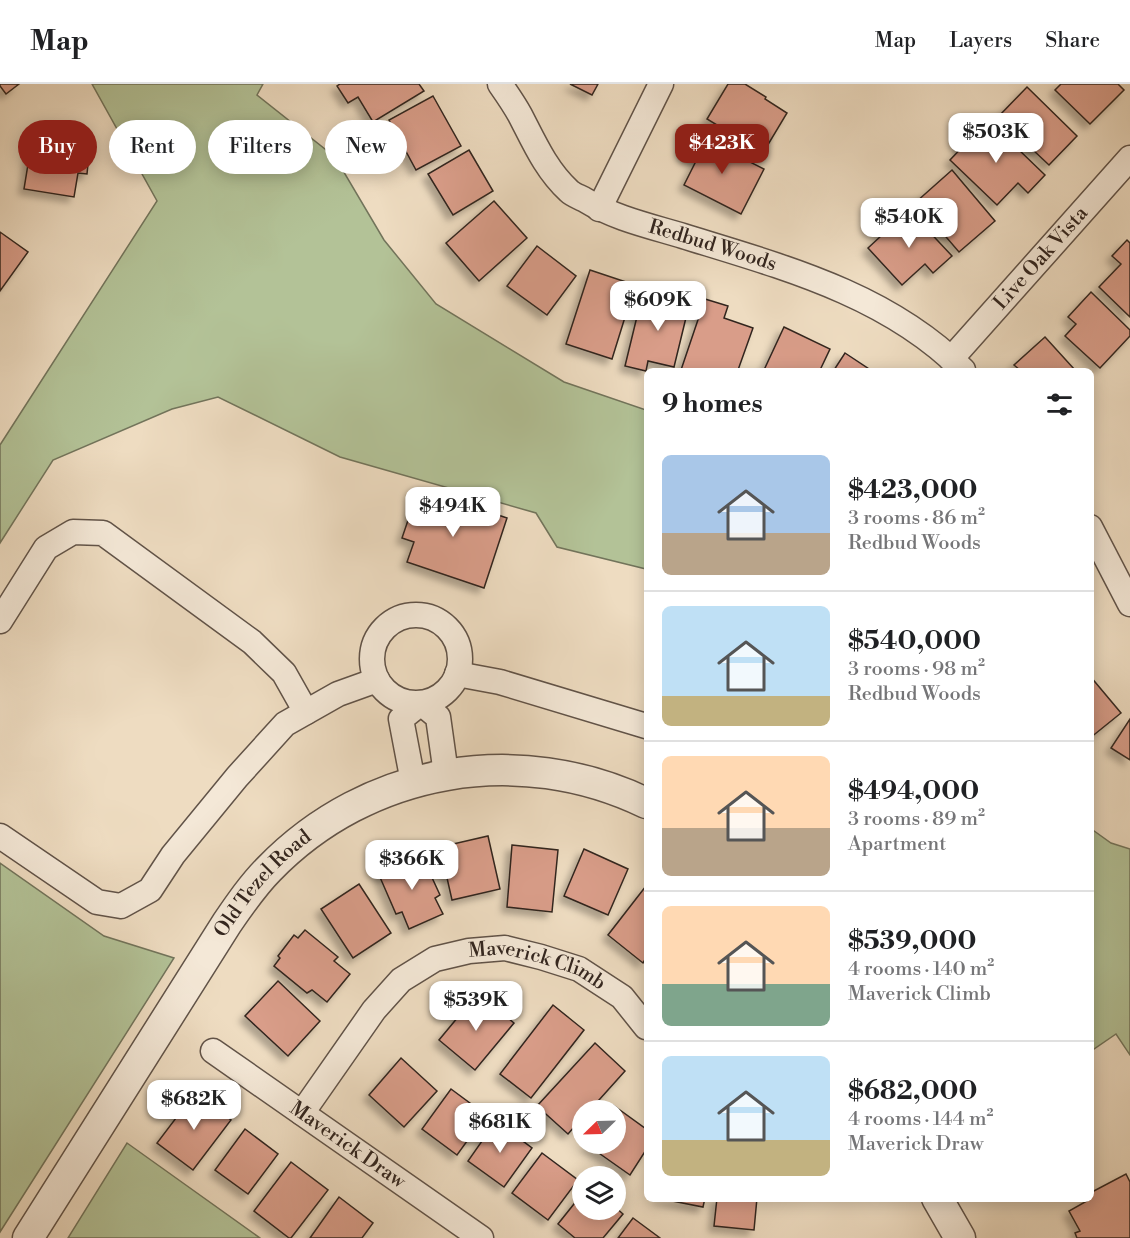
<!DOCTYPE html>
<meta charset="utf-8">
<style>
:root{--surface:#fff;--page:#f6f6f6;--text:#202124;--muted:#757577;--line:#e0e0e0;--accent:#8f2418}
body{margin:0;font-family:"Libre Bodoni",serif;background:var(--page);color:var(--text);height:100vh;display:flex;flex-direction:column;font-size:22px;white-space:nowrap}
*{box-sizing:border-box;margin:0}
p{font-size:20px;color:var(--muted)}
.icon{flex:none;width:33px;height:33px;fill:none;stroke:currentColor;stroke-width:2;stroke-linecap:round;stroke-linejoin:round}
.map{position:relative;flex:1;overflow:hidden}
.panel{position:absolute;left:644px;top:284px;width:450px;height:834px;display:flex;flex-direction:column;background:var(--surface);border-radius:9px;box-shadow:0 3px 15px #0003}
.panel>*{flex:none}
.guide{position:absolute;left:18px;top:36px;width:536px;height:54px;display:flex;gap:12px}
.needle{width:39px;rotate:247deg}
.tools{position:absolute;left:572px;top:1016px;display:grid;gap:12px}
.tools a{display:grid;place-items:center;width:54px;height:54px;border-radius:50%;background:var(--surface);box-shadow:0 3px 15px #0003;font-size:30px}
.price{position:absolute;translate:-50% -51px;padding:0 14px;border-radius:12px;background:#fff;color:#222;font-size:20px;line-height:39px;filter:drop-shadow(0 2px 3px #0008)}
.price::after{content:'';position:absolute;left:50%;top:36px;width:18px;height:14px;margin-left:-9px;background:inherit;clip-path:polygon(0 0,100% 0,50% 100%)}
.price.active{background:var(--accent);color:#fff}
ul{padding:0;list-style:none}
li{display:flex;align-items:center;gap:18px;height:150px;padding:0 18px}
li+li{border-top:2px solid var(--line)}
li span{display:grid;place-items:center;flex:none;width:168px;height:120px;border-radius:9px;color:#555}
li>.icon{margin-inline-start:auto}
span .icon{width:72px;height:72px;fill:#fffc;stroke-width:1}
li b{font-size:26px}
h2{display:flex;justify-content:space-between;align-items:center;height:72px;padding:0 18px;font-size:26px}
.chip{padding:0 21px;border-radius:27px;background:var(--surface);box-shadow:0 3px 15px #0003;font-size:21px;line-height:54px}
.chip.active{background:var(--accent);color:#fff}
header{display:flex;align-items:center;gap:36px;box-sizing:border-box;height:84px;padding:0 30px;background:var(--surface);border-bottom:2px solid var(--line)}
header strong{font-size:28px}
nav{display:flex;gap:33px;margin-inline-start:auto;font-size:21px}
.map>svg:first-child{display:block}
.green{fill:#b3c297;stroke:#72745b;stroke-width:1.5}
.building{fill:#d99d89;stroke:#32251f;stroke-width:1.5;filter:url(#shadow)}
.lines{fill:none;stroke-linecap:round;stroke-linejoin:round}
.minor-casing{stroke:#615348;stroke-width:27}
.tertiary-casing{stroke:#615348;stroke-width:33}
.minor{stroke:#f4e8d7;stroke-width:24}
.tertiary{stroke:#f4e8d7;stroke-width:30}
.labels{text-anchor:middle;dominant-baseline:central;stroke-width:6;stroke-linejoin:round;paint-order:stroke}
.street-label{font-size:20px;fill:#32251f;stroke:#f4e8d7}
</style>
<header>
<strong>Map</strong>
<nav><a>Map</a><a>Layers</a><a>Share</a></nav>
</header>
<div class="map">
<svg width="1130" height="1154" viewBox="0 0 1130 1154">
<defs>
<filter id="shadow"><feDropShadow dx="-5.5" dy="5.5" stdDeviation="3" flood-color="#0004"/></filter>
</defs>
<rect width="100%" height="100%" fill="#eedcc1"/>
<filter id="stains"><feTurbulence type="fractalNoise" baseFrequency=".00333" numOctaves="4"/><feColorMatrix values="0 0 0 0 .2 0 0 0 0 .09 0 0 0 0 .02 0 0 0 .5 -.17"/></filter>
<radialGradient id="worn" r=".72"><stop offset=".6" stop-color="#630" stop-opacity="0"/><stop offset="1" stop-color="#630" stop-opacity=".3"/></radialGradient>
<g class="green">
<polygon points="92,0 263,0 257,11 335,73 384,156 436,220 564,298 646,326 646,485 557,463 536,429 340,373 218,313 172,325 53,376 0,459 0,361 157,117"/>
<polygon points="1090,744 1111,759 1130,765 1130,971 1116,950 1091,967"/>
<polygon points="0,779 104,852 174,874 0,1148"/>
<polygon points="127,1059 260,1154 68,1154"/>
</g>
<g class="building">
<polygon points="0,0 19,0 6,10 0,2"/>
<polygon points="340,0 419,0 424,7 373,38 358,13 348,19 337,2"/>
<polygon points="570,0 598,0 592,11"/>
<polygon points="728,0 745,0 766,13 765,15 787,29 763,69 707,35"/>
<polygon points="1061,0 1118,0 1124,6 1090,40 1055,6"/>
<polygon points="1027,3 1077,52 1049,81 998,33"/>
<polygon points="433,12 461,62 416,86 389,36"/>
<polygon points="988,36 1045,91 1028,109 1018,99 997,121 950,76"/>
<polygon points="695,50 764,85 741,130 684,101 697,75 685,69"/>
<polygon points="31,62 89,70 87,90 78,89 74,113 24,105"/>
<polygon points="469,66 493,107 453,131 428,90"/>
<polygon points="952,86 995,137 959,168 916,118"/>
<polygon points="494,117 527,154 479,197 446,159"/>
<polygon points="909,126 952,172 933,189 925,180 902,201 868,164"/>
<polygon points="0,148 28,168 0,207"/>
<polygon points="1127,156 1130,159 1130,233 1099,203 1121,180 1112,172"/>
<polygon points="537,162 576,192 547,231 507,202"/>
<polygon points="590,186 635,201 612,275 566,260"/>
<polygon points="666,206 691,213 674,283 648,277 646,287 625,282 641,216 662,221"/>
<polygon points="1091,208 1130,246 1130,252 1100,284 1065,252 1076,240 1068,233"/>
<polygon points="705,215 728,222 724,234 753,244 738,286 681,286"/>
<polygon points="784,243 830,265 820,286 764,286"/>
<polygon points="1045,253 1075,286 1020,286 1014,281"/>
<polygon points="845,269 869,285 867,286 834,286"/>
<polygon points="419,404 507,434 484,504 407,478 414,458 402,454"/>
<polygon points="1090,592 1121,629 1090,654"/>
<polygon points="1130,635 1130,676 1111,664"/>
<polygon points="488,752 500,805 452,816 440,763"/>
<polygon points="512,761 558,766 552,828 507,823"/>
<polygon points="584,765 628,785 608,831 564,812"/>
<polygon points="410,771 413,776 422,772 440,811 435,814 443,830 409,845 402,828 396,830 379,791 388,787 386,782"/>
<polygon points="359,800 391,849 353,874 321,825"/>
<polygon points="646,802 646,874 643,879 608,851"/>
<polygon points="305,846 338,873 334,877 350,890 327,918 312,906 307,909 274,882 280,874 278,872 294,851 298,854"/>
<polygon points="278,897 320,937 288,972 245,932"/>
<polygon points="478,909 514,939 475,986 439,956"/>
<polygon points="553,921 584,946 531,1014 500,990"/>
<polygon points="595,959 625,987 590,1026 582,1026 582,1034 568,1050 537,1022"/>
<polygon points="401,974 437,1007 404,1043 369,1011"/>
<polygon points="451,1005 486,1031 457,1071 422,1045"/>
<polygon points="195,1009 231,1036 193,1086 157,1059"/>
<polygon points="613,1021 646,1045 646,1066 630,1091 586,1060 615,1059 615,1026 609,1026"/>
<polygon points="496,1037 532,1064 504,1103 468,1077"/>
<polygon points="245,1045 278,1070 248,1110 215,1086"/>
<polygon points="542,1069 578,1096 548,1136 512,1109"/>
<polygon points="291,1078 328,1106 291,1154 289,1154 254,1127"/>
<polygon points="1126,1090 1130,1098 1130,1154 1077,1154 1075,1149 1080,1147 1069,1127 1087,1117 1086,1114 1090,1114 1090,1109"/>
<polygon points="582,1110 582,1125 615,1125 615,1123 623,1130 603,1154 575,1154 558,1140"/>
<polygon points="339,1113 373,1139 362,1154 310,1154"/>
<polygon points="657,1114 705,1114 703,1123"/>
<polygon points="717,1114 757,1114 754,1146 714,1142"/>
<polygon points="633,1134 660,1154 618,1154"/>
</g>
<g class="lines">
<defs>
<g id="minor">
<path id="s1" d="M500,0C507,10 514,20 520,31C534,58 546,86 569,107C573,111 580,113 585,116C614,134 650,142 683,152C783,183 887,210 963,286"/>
<polyline points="599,125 661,0"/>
<path id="s2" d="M951,275L1130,74"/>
<polyline points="1090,443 1130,520"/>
<circle cx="416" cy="575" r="44"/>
<polyline points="0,537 46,464 73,448 103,449 252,558 284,589 306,628"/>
<polyline points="457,590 500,598 646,642"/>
<polyline points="413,698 401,635 421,619 438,633 446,690"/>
<polyline points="0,752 97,818 121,822 150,806 173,771 237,693 285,640 338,610 377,596"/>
<path id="s3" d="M213,967L481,1154"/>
<path id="s4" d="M302,1029L374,926L401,896L435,875L469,867L505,864L541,873L579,885L622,913L646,943"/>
</g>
<g id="tertiary">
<polyline points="937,1114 960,1154"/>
<path id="s5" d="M28,1154L227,839C240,820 253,801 269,785C368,683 519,658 646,719"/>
</g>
</defs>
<use href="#minor" class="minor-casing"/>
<use href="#tertiary" class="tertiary-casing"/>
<use href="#minor" class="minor"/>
<use href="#tertiary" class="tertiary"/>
</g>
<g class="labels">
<g class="street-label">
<text stroke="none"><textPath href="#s1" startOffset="282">Redbud Woods</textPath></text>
<text stroke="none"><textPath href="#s2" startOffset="135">Live Oak Vista</textPath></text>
<text stroke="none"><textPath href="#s5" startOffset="426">Old Tezel Road</textPath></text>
<text stroke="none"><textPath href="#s4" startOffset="312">Maverick Climb</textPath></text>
<text stroke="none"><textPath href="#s3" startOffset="164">Maverick Draw</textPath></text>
</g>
</g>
<rect width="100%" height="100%" filter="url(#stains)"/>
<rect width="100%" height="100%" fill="url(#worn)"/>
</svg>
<div class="tools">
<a><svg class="needle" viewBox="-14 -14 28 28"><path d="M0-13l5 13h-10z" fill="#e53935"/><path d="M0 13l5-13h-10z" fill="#757577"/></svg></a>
<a><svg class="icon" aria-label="layers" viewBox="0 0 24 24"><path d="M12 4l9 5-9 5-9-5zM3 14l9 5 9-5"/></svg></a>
</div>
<b class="price" style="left:996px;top:80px">$503K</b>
<b class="price active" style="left:722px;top:91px">$423K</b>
<b class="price" style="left:909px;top:165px">$540K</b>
<b class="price" style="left:658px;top:248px">$609K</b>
<b class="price" style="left:453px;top:454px">$494K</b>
<b class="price" style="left:412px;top:807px">$366K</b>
<b class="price" style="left:476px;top:948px">$539K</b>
<b class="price" style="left:194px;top:1047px">$682K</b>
<b class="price" style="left:500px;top:1070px">$681K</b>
<div class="guide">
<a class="chip active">Buy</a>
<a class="chip">Rent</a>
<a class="chip">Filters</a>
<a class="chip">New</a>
</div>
<section class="panel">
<h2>9 homes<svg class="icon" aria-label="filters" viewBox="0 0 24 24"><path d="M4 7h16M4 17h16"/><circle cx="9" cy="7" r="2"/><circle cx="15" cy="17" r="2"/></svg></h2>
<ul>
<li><span style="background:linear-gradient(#a9c7e8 65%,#b9a48a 0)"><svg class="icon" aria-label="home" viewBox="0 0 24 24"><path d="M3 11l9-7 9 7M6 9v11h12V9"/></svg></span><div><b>$423,000</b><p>3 rooms · 86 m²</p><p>Redbud Woods</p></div></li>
<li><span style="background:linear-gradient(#bfe0f5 75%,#c2b280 0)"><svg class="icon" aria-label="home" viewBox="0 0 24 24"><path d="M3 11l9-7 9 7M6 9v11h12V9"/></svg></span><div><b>$540,000</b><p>3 rooms · 98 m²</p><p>Redbud Woods</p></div></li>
<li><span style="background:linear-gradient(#ffd9b3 60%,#b9a48a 0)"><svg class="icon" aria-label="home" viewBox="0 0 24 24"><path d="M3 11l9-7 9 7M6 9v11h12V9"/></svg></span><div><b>$494,000</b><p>3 rooms · 89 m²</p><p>Apartment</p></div></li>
<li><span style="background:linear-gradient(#ffd9b3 65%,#7fa58c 0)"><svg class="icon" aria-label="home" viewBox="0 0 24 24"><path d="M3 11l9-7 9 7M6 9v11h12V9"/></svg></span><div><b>$539,000</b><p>4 rooms · 140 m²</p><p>Maverick Climb</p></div></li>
<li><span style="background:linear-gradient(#bfe0f5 70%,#c2b280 0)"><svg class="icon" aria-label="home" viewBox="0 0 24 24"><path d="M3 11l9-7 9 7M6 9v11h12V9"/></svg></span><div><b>$682,000</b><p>4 rooms · 144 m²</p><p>Maverick Draw</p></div></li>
</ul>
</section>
</div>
